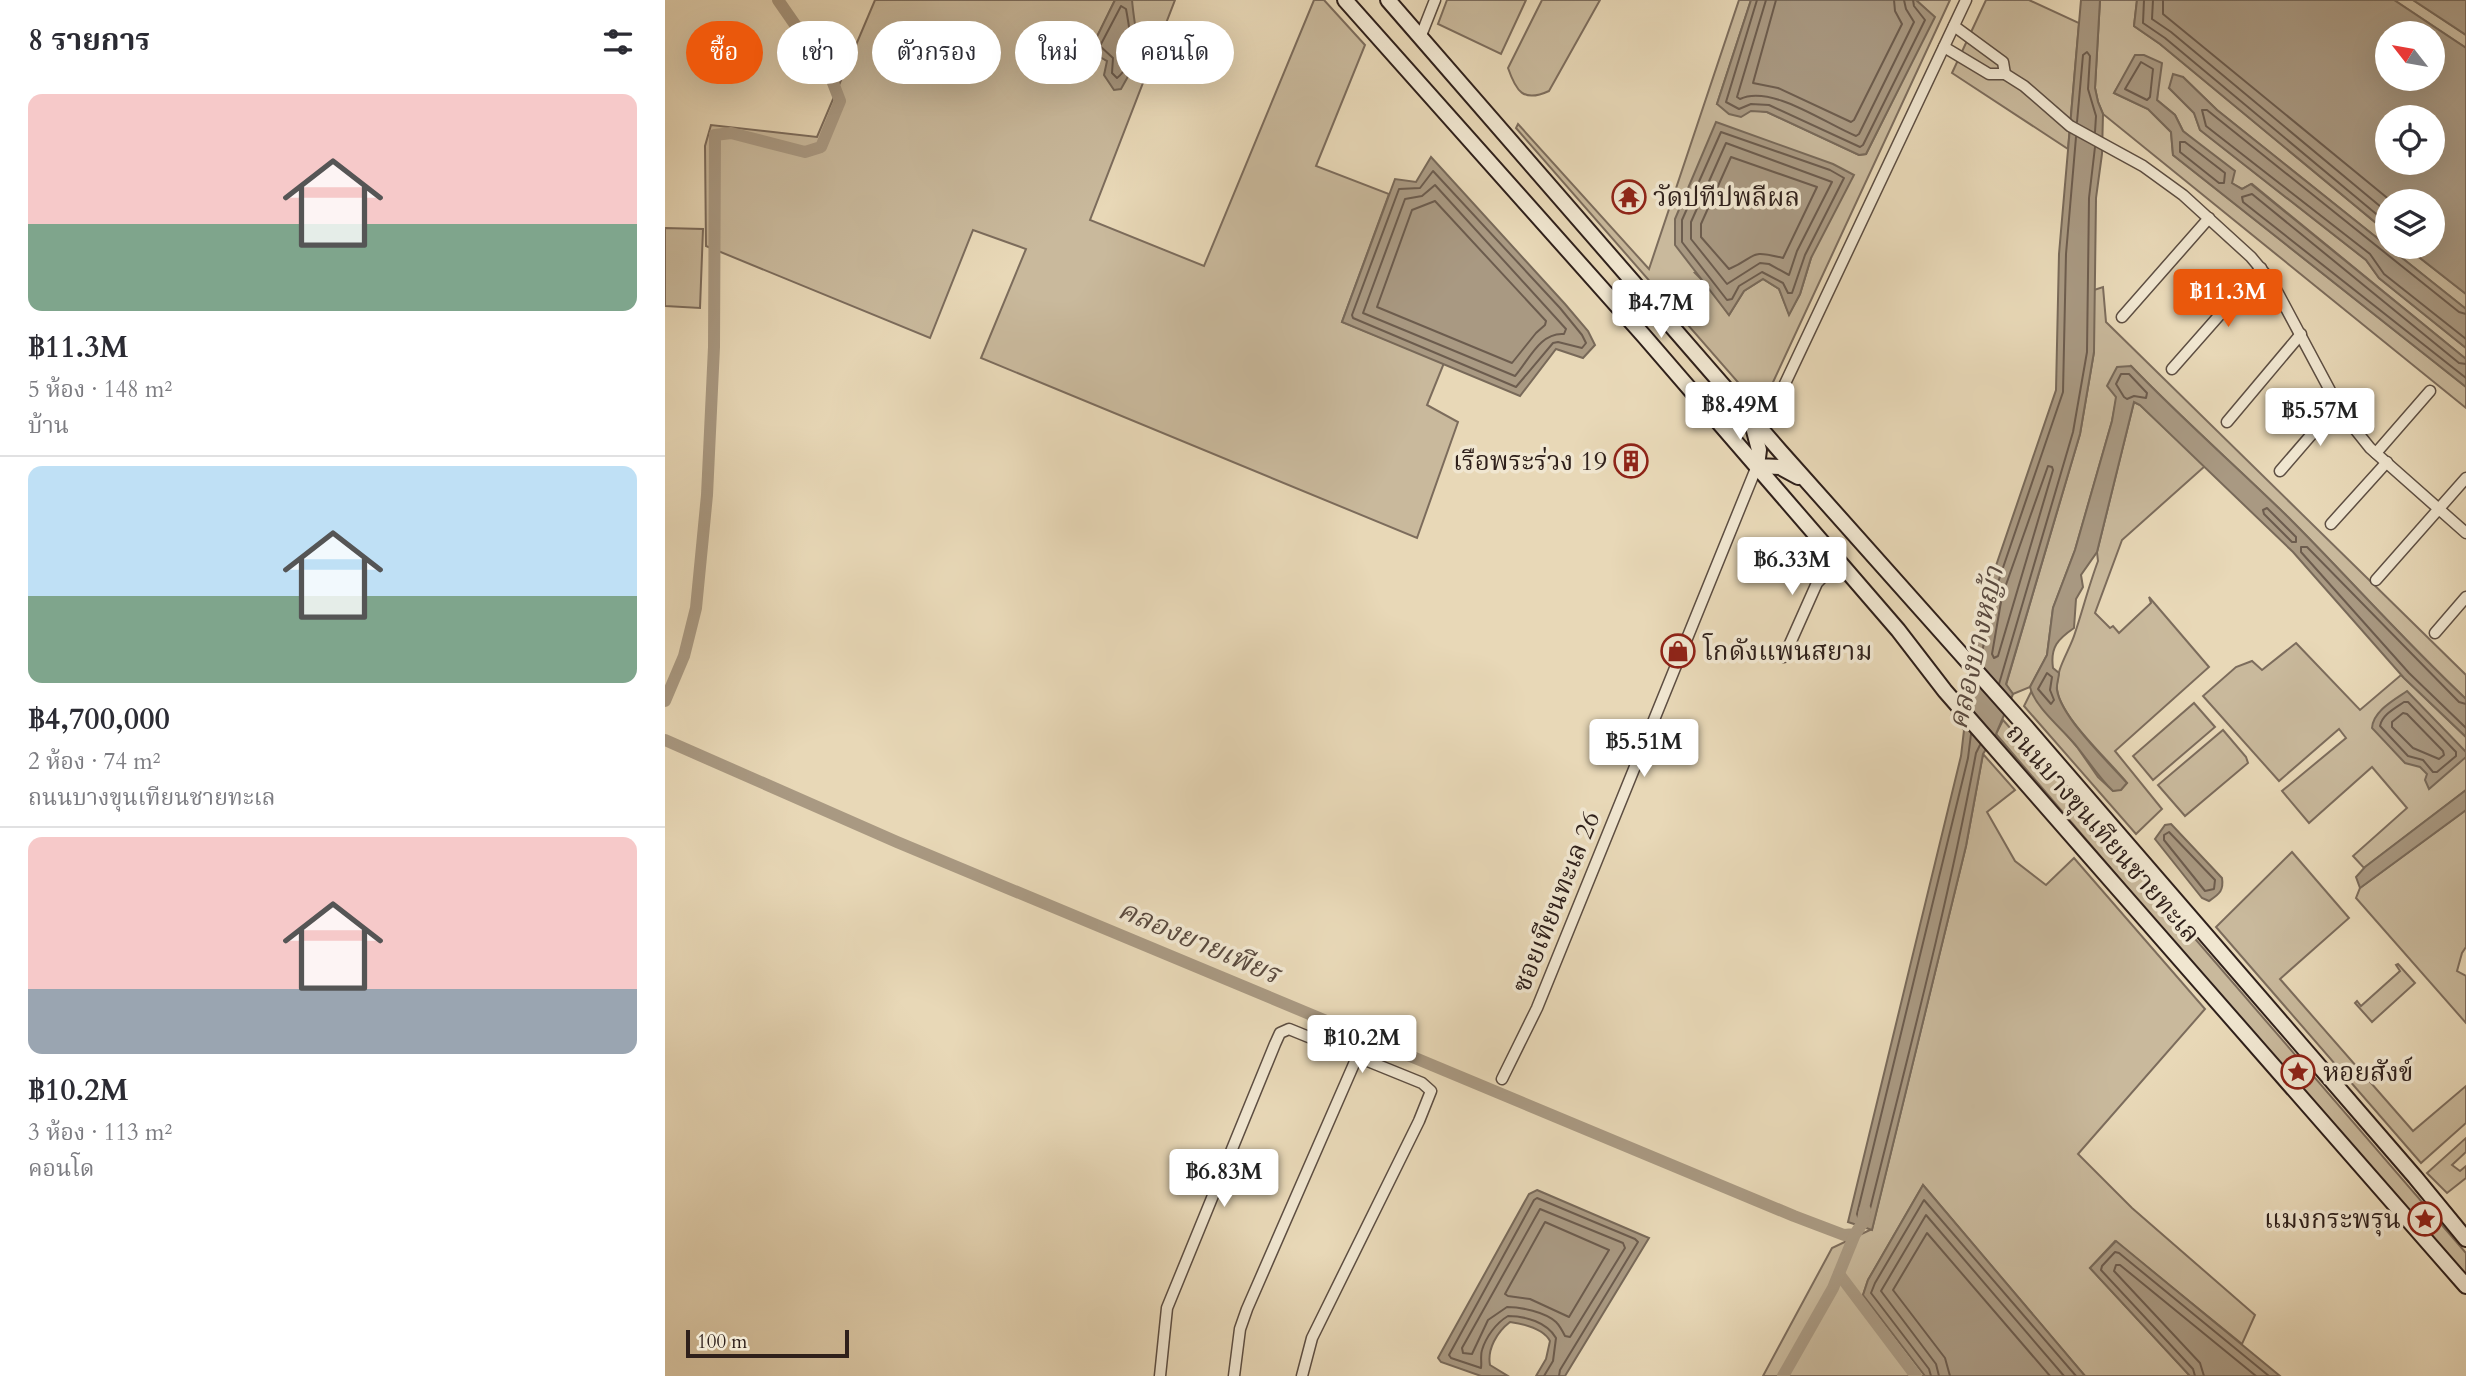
<!DOCTYPE html>
<html lang="th">
<meta charset="utf-8">
<style>
:root{--surface:#fff;--page:#f2f2f3;--text:#2b2b33;--muted:#7c7c81;--line:#e1e1e2;--accent:#ea580c}
body{margin:0;font-family:Cardo,"Noto Serif Thai",serif;background:var(--page);color:var(--text);height:100vh;display:flex;flex-direction:column;font-size:26px;white-space:nowrap}
*{box-sizing:border-box;margin:0}
p{font-size:23px;color:var(--muted)}
.icon{flex:none;width:38px;height:38px;fill:none;stroke:currentColor;stroke-width:2;stroke-linecap:round;stroke-linejoin:round}
.map{position:relative;flex:1;overflow:hidden}
.panel{display:flex;flex-direction:column;background:var(--surface);width:665px}
.panel>*{flex:none}
.top-card{position:absolute;left:21px;top:21px;width:665px;height:63px;display:flex;gap:14px}
.needle{width:46px;rotate:301deg}
.fabs{position:absolute;left:1710px;top:21px;display:grid;gap:14px}
.fabs a{display:grid;place-items:center;width:70px;height:70px;border-radius:50%;background:var(--surface);box-shadow:0 7px 28px #0002;font-size:35px}
.scale{position:absolute;left:21px;bottom:18px;width:163px;box-sizing:border-box;padding-left:7px;border:4px solid #2f201b;border-top:0;font-size:19px;line-height:24px;white-space:nowrap;color:#2f201b;-webkit-text-stroke:5px #f0e6d0;paint-order:stroke}
.price{position:absolute;translate:-50% -60px;padding:0 16px;border-radius:7px;background:#fff;color:#222;font-size:23px;line-height:46px;filter:drop-shadow(0 2px 4px #0008)}
.price::after{content:'';position:absolute;left:50%;top:42px;width:21px;height:16px;margin-left:-10px;background:inherit;clip-path:polygon(0 0,100% 0,50% 100%)}
.price.active{background:var(--accent);color:#fff}
ul{padding:0;list-style:none}
li{display:grid;align-content:center;gap:14px;height:371px;padding:0 28px}
li+li{border-top:2px solid var(--line)}
li span{display:grid;place-items:center;height:217px;border-radius:14px;color:#555}
li>.icon{margin-inline-start:auto}
span .icon{width:126px;height:126px;fill:#fffc;stroke-width:1}
li b{font-size:30px}
h2{display:flex;justify-content:space-between;align-items:center;height:84px;padding:0 28px;font-size:30px}
.chip{padding:0 24px;border-radius:32px;background:var(--surface);box-shadow:0 7px 28px #0002;font-size:24px;line-height:63px}
.chip.active{background:var(--accent);color:#fff}
main{display:flex;flex:1;min-height:0}
.map>svg:first-child{display:block}
.green{fill:#c9b99c;stroke:#7c6c5c;stroke-width:2;fill-rule:evenodd}
.water{fill:#a99982;stroke:#786959;stroke-width:2;fill-rule:evenodd}
.lines{fill:none;stroke-linecap:round;stroke-linejoin:round}
.shore{stroke:#6c5c4e;stroke-width:2}
.canal{stroke:#a99982;stroke-width:12}
.street-casing{stroke:#5d4e42;stroke-width:13}
.secondary-casing{stroke:#2f201b;stroke-width:18}
.street{stroke:#f0e6d0;stroke-width:10}
.secondary{stroke:#f0e6d0;stroke-width:14}
.labels{text-anchor:middle;dominant-baseline:central;stroke-width:7;stroke-linejoin:round;paint-order:stroke}
.poi-label{font-size:26px;fill:#2f201b;stroke:#f0e6d0;text-anchor:start}
.street-label{font-size:26px;fill:#2f201b;stroke:#f0e6d0}
.water-label{font-size:28px;font-style:italic;fill:#5a4a3f;stroke:#f0e6d0}
</style>
<main>
<section class="panel">
<h2>8 รายการ<svg class="icon" aria-label="filters" viewBox="0 0 24 24"><path d="M4 7h16M4 17h16"/><circle cx="9" cy="7" r="2"/><circle cx="15" cy="17" r="2"/></svg></h2>
<ul>
<li><span style="background:linear-gradient(#f6c9c9 60%,#7fa58c 0)"><svg class="icon" aria-label="home" viewBox="0 0 24 24"><path d="M3 11l9-7 9 7M6 9v11h12V9"/></svg></span><div><b>฿11.3M</b><p>5 ห้อง · 148 m²</p><p>บ้าน</p></div></li>
<li><span style="background:linear-gradient(#bfe0f5 60%,#7fa58c 0)"><svg class="icon" aria-label="home" viewBox="0 0 24 24"><path d="M3 11l9-7 9 7M6 9v11h12V9"/></svg></span><div><b>฿4,700,000</b><p>2 ห้อง · 74 m²</p><p>ถนนบางขุนเทียนชายทะเล</p></div></li>
<li><span style="background:linear-gradient(#f6c9c9 70%,#9aa5b1 0)"><svg class="icon" aria-label="home" viewBox="0 0 24 24"><path d="M3 11l9-7 9 7M6 9v11h12V9"/></svg></span><div><b>฿10.2M</b><p>3 ห้อง · 113 m²</p><p>คอนโด</p></div></li>
</ul>
</section>
<div class="map">
<svg width="1801" height="1376" viewBox="0 0 1801 1376">
<rect width="100%" height="100%" fill="#e8d8b7"/>
<filter id="stains"><feTurbulence type="fractalNoise" baseFrequency=".00286" numOctaves="4"/><feColorMatrix values="0 0 0 0 .2 0 0 0 0 .09 0 0 0 0 .02 0 0 0 .5 -.17"/></filter>
<radialGradient id="worn" r=".72"><stop offset=".6" stop-color="#630" stop-opacity="0"/><stop offset="1" stop-color="#630" stop-opacity=".3"/></radialGradient>
<g class="green">
<polygon points="210,0 450,0 419,63 421,69 433,55 442,61 467,5 467,0 510,0 425,220 539,266 649,0 659,0 700,45 651,166 724,194 677,322 779,363 762,405 793,422 752,538 316,358 361,249 308,230 265,338 41,246 40,146 46,125 152,137"/>
<polygon points="782,0 861,0 836,54 773,24"/>
<path d="M877,0H935L884,91C858,103 851,91 843,68Z"/>
<path d="M1074,0H1086L1052,104L1102,112L1194,155L1201,154L1269,17L1251,0H1285L1097,406L1091,403L851,128L853,124L984,269ZM1146,258L1135,294L1124,314L1114,289L1098,279L1079,291L1064,315L1043,286L1030,273Z"/>
<polygon points="1321,0 1364,0 1414,23 1403,149 1287,73"/>
<polygon points="1435,0 1472,0 1469,26 1495,44 1722,232 1722,246 1552,110 1518,77 1504,88 1529,113 1535,130 1701,260 1714,278 1801,348 1801,359 1587,184 1577,189 1566,183 1535,146 1518,131 1510,115 1492,100 1493,83 1461,73 1449,93 1483,109 1506,132 1508,155 1801,387 1801,408 1438,114 1433,102 1430,88"/>
<polygon points="1729,0 1748,0 1801,35 1801,48"/>
<polygon points="0,228 38,229 35,308 0,306"/>
<polygon points="1723,247 1741,247 1801,294 1801,309"/>
<path d="M1438,287L1441,322L1801,675V699C1739,641 1683,577 1623,517C1571,466 1516,418 1466,366L1452,396L1447,421L1410,550L1388,608L1382,655L1365,687L1348,694L1341,685L1415,434L1429,352V290Z"/>
<path d="M1469,402L1475,405L1540,466L1457,540L1430,613L1445,628L1448,626L1454,633L1486,603L1484,597L1544,667L1450,751L1497,809L1471,834L1359,706L1366,692L1412,747L1433,777L1448,791L1456,789L1462,783C1444,760 1395,717 1392,689C1390,670 1405,650 1410,633C1418,609 1424,585 1433,561L1432,552Z"/>
<polygon points="1631,643 1695,710 1736,675 1801,737 1801,790 1699,868 1688,856 1742,808 1707,767 1644,823 1617,791 1681,738 1674,729 1614,781 1538,696 1571,667 1587,661 1597,670"/>
<polygon points="1529,703 1550,727 1488,780 1468,756"/>
<polygon points="1338,720 1438,832 1801,1253 1801,1277 1588,1035 1331,734"/>
<polygon points="1558,730 1581,757 1583,763 1520,816 1493,785"/>
<polygon points="1318,754 1350,790 1322,812 1350,861 1381,885 1409,858 1540,1009 1413,1154 1467,1208 1590,1315 1577,1344 1450,1241 1425,1268 1525,1376 1420,1376 1258,1185 1203,1280 1198,1295 1261,1376 1098,1376 1167,1248 1207,1229 1301,846"/>
<polygon points="1801,810 1801,947 1797,953 1792,971 1801,976 1801,1023 1691,898 1695,888"/>
<polygon points="1627,852 1684,918 1615,979 1748,1131 1801,1086 1801,1123 1756,1163 1551,927"/>
<polygon points="1733,964 1750,983 1707,1022 1690,1003 1692,1001 1696,1006 1735,971 1731,965"/>
<polygon points="1801,1138 1801,1152 1787,1165 1795,1171 1801,1166 1801,1178 1782,1193 1762,1173"/>
</g>
<g class="water">
<path d="M450,0H467C471,44 480,49 456,89L449,90L439,75L442,61L433,56L421,70L419,63Z"/>
<polygon points="1086,0 1251,0 1270,17 1201,154 1194,155 1102,112 1086,111 1076,117 1064,114 1052,104"/>
<polygon points="1416,0 1435,0 1430,88 1433,102 1438,114 1437,154 1431,198 1429,352 1415,434 1341,684 1348,694 1331,734 1318,754 1301,846 1207,1230 1183,1222 1296,756 1299,730 1286,715 1311,653 1322,592 1391,390 1394,254"/>
<path d="M1472,0H1729L1801,48V294L1741,247H1768V201H1722V232L1495,44L1469,26ZM1722,33H1768V79H1722ZM1722,117H1768V163H1722Z"/>
<polygon points="1748,0 1801,0 1801,35"/>
<polygon points="1470,55 1479,55 1497,63 1492,100 1510,115 1518,131 1570,171 1567,183 1577,189 1586,184 1801,359 1801,387 1508,155 1506,132 1483,109 1449,93"/>
<polygon points="1508,74 1518,77 1552,110 1801,309 1801,348 1714,278 1701,260 1535,130 1529,113 1504,88"/>
<polygon points="1051,122 1168,164 1189,175 1146,258 1135,294 1124,315 1114,289 1098,279 1079,291 1064,315 1010,245 1010,219"/>
<polygon points="766,157 900,304 923,331 930,345 918,358 891,349 855,396 677,322 730,179 751,182"/>
<path d="M1466,366C1516,418 1571,466 1623,517C1683,577 1739,641 1801,699V737L1739,678L1628,552L1475,405L1469,402L1432,552L1416,575L1418,587L1411,599L1409,628C1393,639 1385,647 1388,668L1394,673C1394,678 1391,685 1392,690C1396,717 1443,762 1462,783L1456,790L1448,791C1434,778 1425,763 1413,748C1400,731 1370,708 1365,687L1382,655L1388,608L1410,550L1447,421L1451,397L1442,386L1452,367Z"/>
<path d="M1742,691L1801,752V757L1764,789L1760,780L1762,774L1755,767L1740,763L1707,728C1708,711 1729,700 1742,691Z"/>
<polygon points="1801,790 1801,810 1695,888 1691,877 1700,867"/>
<path d="M1506,824L1557,878C1559,891 1554,894 1544,901L1537,898L1490,839L1500,825Z"/>
<polygon points="1258,1185 1420,1376 1260,1376 1198,1295 1203,1280"/>
<path d="M872,1190L984,1238L900,1376H871L881,1359L885,1341C878,1328 859,1324 845,1322C832,1332 822,1349 825,1365L843,1376H816L776,1362L773,1358L864,1194Z"/>
<polygon points="1451,1241 1615,1376 1525,1376 1425,1268"/>
</g>
<g class="lines">
<g class="shore">
<polyline points="1092,0 1061,102 1074,109 1086,104 1104,105 1195,147 1198,145 1260,20 1249,6 1248,0"/>
<path d="M1101,0L1072,97L1075,99C1106,84 1161,124 1191,136L1194,134L1249,22L1241,9L1239,0"/>
<polyline points="1111,0 1088,83 1113,88 1186,122 1189,120 1237,24 1230,11 1229,0"/>
<polyline points="1479,0 1478,23 1500,38 1722,223"/>
<polyline points="1488,0 1487,19 1506,32 1722,212"/>
<polyline points="1498,0 1498,14 1726,201"/>
<path d="M456,6L461,9C465,31 472,62 452,78L447,73L448,58L435,46Z"/>
<polygon points="1476,62 1488,69 1485,97 1482,100 1460,89"/>
<polyline points="1412,122 1418,55 1422,52 1425,56 1423,89 1431,116 1430,132"/>
<polygon points="1056,132 1165,170 1179,178 1140,255 1127,293 1123,293 1118,283 1097,272 1074,286 1067,299 1062,300 1017,242 1017,220"/>
<polygon points="1515,142 1520,142 1560,173 1559,183 1554,183 1515,152"/>
<polygon points="1061,143 1167,182 1132,251 1124,275 1104,264 1095,263 1062,284 1026,239 1026,222"/>
<path d="M1066,157L1152,187L1118,258C1082,249 1094,256 1064,269L1036,237V224Z"/>
<polygon points="768,171 895,308 917,335 921,343 917,348 893,342 888,343 851,387 688,318 687,315 734,189 755,188"/>
<path d="M770,185L901,329L899,334C875,332 864,360 850,376L698,313L740,199L757,196Z"/>
<polygon points="770,201 881,321 880,325 871,333 847,363 712,307 747,210"/>
<polyline points="1801,314 1794,312 1542,110 1537,110 1541,126 1705,254 1719,274 1801,339"/>
<polyline points="1801,364 1794,363 1587,194 1577,197 1578,202 1801,378"/>
<polygon points="1464,374 1482,393 1481,398 1469,396 1462,399 1459,397 1451,384 1456,374"/>
<polygon points="1383,466 1387,467 1388,470 1333,656 1329,658 1327,654 1337,596"/>
<polygon points="1602,508 1631,537 1631,542 1627,542 1599,514 1598,510"/>
<polyline points="1315,662 1329,594 1398,392 1401,254 1411,137"/>
<polygon points="1382,673 1387,677 1385,690 1389,700 1386,704 1373,689"/>
<polyline points="1334,684 1408,432 1422,352 1424,198 1430,147"/>
<path d="M1739,702H1743L1791,752V756L1772,772H1768L1758,760L1743,756L1715,726C1717,715 1730,708 1739,702Z"/>
<polyline points="1801,704 1794,702 1642,547 1636,547 1636,552 1744,673 1801,728"/>
<polygon points="1738,713 1742,714 1778,751 1779,755 1774,759 1748,748 1727,727 1727,722"/>
<path d="M1306,734L1303,758L1192,1214L1193,1217L1199,1219L1203,1217C1241,1063 1282,909 1311,753L1315,745"/>
<polygon points="1504,832 1550,880 1549,889 1540,891 1499,840 1499,835"/>
<path d="M875,1209L958,1243L960,1248L905,1337L900,1336C898,1332 895,1326 891,1322C880,1312 856,1307 842,1307L823,1320L807,1354L798,1353L797,1348Z"/>
<polygon points="880,1222 944,1250 904,1317 865,1299 843,1296 840,1294"/>
<path d="M879,1376L888,1361L891,1338C882,1322 860,1316 843,1316C831,1323 821,1337 817,1350C815,1356 817,1363 816,1368L786,1358L784,1355L869,1200L872,1198L970,1239L973,1242L895,1370L894,1376"/>
<polyline points="1266,1376 1264,1369 1206,1293 1210,1283 1259,1200 1411,1376"/>
<polyline points="1274,1376 1271,1364 1216,1291 1261,1215 1399,1376"/>
<polyline points="1285,1376 1280,1358 1228,1290 1262,1233 1385,1376"/>
<polyline points="1530,1376 1528,1369 1436,1270 1437,1266 1450,1252 1454,1253 1604,1376"/>
<polyline points="1539,1376 1535,1363 1449,1271 1451,1265 1455,1265 1591,1376"/>
</g>
<g class="canal">
<polyline points="0,701 19,656 31,608 42,495 49,347 50,135 66,133 140,152 156,147 175,101 165,75 113,0"/>
<polyline points="0,740 232,842 1129,1216 1179,1235 1190,1234 1197,1224 1200,1210"/>
<polyline points="1174,1274 1251,1376"/>
<polyline points="1118,1376 1168,1288 1190,1234"/>
</g>
<defs>
<g id="street">
<polyline points="1289,26 1338,62 1340,74"/>
<polyline points="755,38 770,0"/>
<polyline points="1279,47 1324,74 1340,74 1359,86 1405,126 1478,166 1518,195 1586,257 1607,282 1677,413 1705,448 1801,533"/>
<polyline points="1457,317 1544,218"/>
<polyline points="1507,369 1596,268"/>
<polyline points="1562,422 1636,334"/>
<polyline points="1092,424 1108,409 1301,0"/>
<polyline points="1711,453 1765,391"/>
<polyline points="1615,471 1672,405"/>
<polyline points="1666,524 1722,462"/>
<polyline points="1711,580 1801,478"/>
<polyline points="1770,633 1801,597"/>
<polyline points="1119,657 1152,583 1173,561"/>
<polyline points="837,1079 872,1008 1092,466"/>
<polyline points="495,1376 502,1308 610,1044 615,1033 624,1029 757,1083 766,1091 754,1121 647,1338 637,1376"/>
<polyline points="569,1376 575,1329 582,1309 692,1057"/>
</g>
<g id="secondary">
<polyline points="680,0 979,336 1233,630 1280,691 1801,1286"/>
<polyline points="723,0 1115,451 1361,727 1750,1177 1801,1239"/>
<polyline points="1087,423 1094,450 1092,466 1115,467 1133,477"/>
</g>
</defs>
<use href="#street" class="street-casing"/>
<use href="#secondary" class="secondary-casing"/>
<use href="#street" class="street"/>
<use href="#secondary" class="secondary"/>
</g>
<defs>
<symbol id="temple-ring" viewBox="-11 -11 22 22"><circle r="9.5" fill="#f0e6d0" stroke="#8f2418" stroke-width="1.5"/><path d="M0-6L5-2H3V0L6.5 2.5H4V6H1.5V3h-3V6H-4V2.5H-6.5L-3 0V-2H-5Z" fill="#8f2418"/></symbol>
<symbol id="building-ring" viewBox="-11 -11 22 22"><circle r="9.5" fill="#f0e6d0" stroke="#8f2418" stroke-width="1.5"/><path d="M-4-6H4V6H1V3H-1V6H-4ZM-2.5-4.3h1.7v1.8h-1.7ZM.8-4.3h1.7v1.8H.8ZM-2.5-1h1.7V.8h-1.7ZM.8-1h1.7V.8H.8Z" fill="#8f2418"/></symbol>
<symbol id="shop-ring" viewBox="-11 -11 22 22"><circle r="9.5" fill="#f0e6d0" stroke="#8f2418" stroke-width="1.5"/><path d="M-5-2.5h2.3a2.7 3.5 0 0 1 5.4 0H5L5.5 6h-11ZM-1.5-2.5h3a1.5 2.3 0 0 0-3 0Z" fill="#8f2418"/></symbol>
<symbol id="sight-ring" viewBox="-11 -11 22 22"><circle r="9.5" fill="#f0e6d0" stroke="#8f2418" stroke-width="1.5"/><path d="M0-6L1.8-2.2L6-1.7L2.9 1.2L3.7 5.4L0 3.3L-3.7 5.4L-2.9 1.2L-6-1.7L-1.8-2.2Z" fill="#8f2418"/></symbol>
</defs>
<g fill-rule="evenodd">
<use href="#temple-ring" x="945" y="178" width="38" height="38"/>
<use href="#building-ring" x="947" y="442" width="38" height="38"/>
<use href="#shop-ring" x="994" y="632" width="38" height="38"/>
<use href="#sight-ring" x="1614" y="1053" width="38" height="38"/>
<use href="#sight-ring" x="1741" y="1200" width="38" height="38"/>
</g>
<g class="labels">
<g class="poi-label">
<text x="988" y="197">วัดปทีปพลีผล</text>
<text x="942" y="461" text-anchor="end">เรือพระร่วง 19</text>
<text x="1038" y="651">โกดังแพนสยาม</text>
<text x="1658" y="1072">หอยสังข์</text>
<text x="1736" y="1219" text-anchor="end">แมงกระพรุน</text>
</g>
<g class="street-label">
<text transform="translate(1438 833) rotate(49)">ถนนบางขุนเทียนชายทะเล</text>
<text transform="translate(891 902) rotate(-68)">ซอยเทียนทะเล 26</text>
</g>
<g class="water-label">
<text transform="translate(1311 648) rotate(-77)">คลองบางหญ้า</text>
<text transform="translate(534 942) rotate(23)">คลองยายเพียร</text>
</g>
</g>
<rect width="100%" height="100%" filter="url(#stains)"/>
<rect width="100%" height="100%" fill="url(#worn)"/>
</svg>
<div class="fabs">
<a><svg class="needle" viewBox="-14 -14 28 28"><path d="M0-13l5 13h-10z" fill="#e53935"/><path d="M0 13l5-13h-10z" fill="#7c7c81"/></svg></a>
<a><svg class="icon" aria-label="locate" viewBox="0 0 24 24"><circle cx="12" cy="12" r="6"/><path d="M12 2v4M12 18v4M2 12h4M18 12h4"/></svg></a>
<a><svg class="icon" aria-label="layers" viewBox="0 0 24 24"><path d="M12 4l9 5-9 5-9-5zM3 14l9 5 9-5"/></svg></a>
</div>
<div class="scale">100 m</div>
<b class="price active" style="left:1563px;top:329px">฿11.3M</b>
<b class="price" style="left:996px;top:340px">฿4.7M</b>
<b class="price" style="left:1075px;top:442px">฿8.49M</b>
<b class="price" style="left:1655px;top:448px">฿5.57M</b>
<b class="price" style="left:1127px;top:597px">฿6.33M</b>
<b class="price" style="left:979px;top:779px">฿5.51M</b>
<b class="price" style="left:697px;top:1075px">฿10.2M</b>
<b class="price" style="left:559px;top:1209px">฿6.83M</b>
<div class="top-card">
<a class="chip active">ซื้อ</a>
<a class="chip">เช่า</a>
<a class="chip">ตัวกรอง</a>
<a class="chip">ใหม่</a>
<a class="chip">คอนโด</a>
</div>
</div>
</main>
